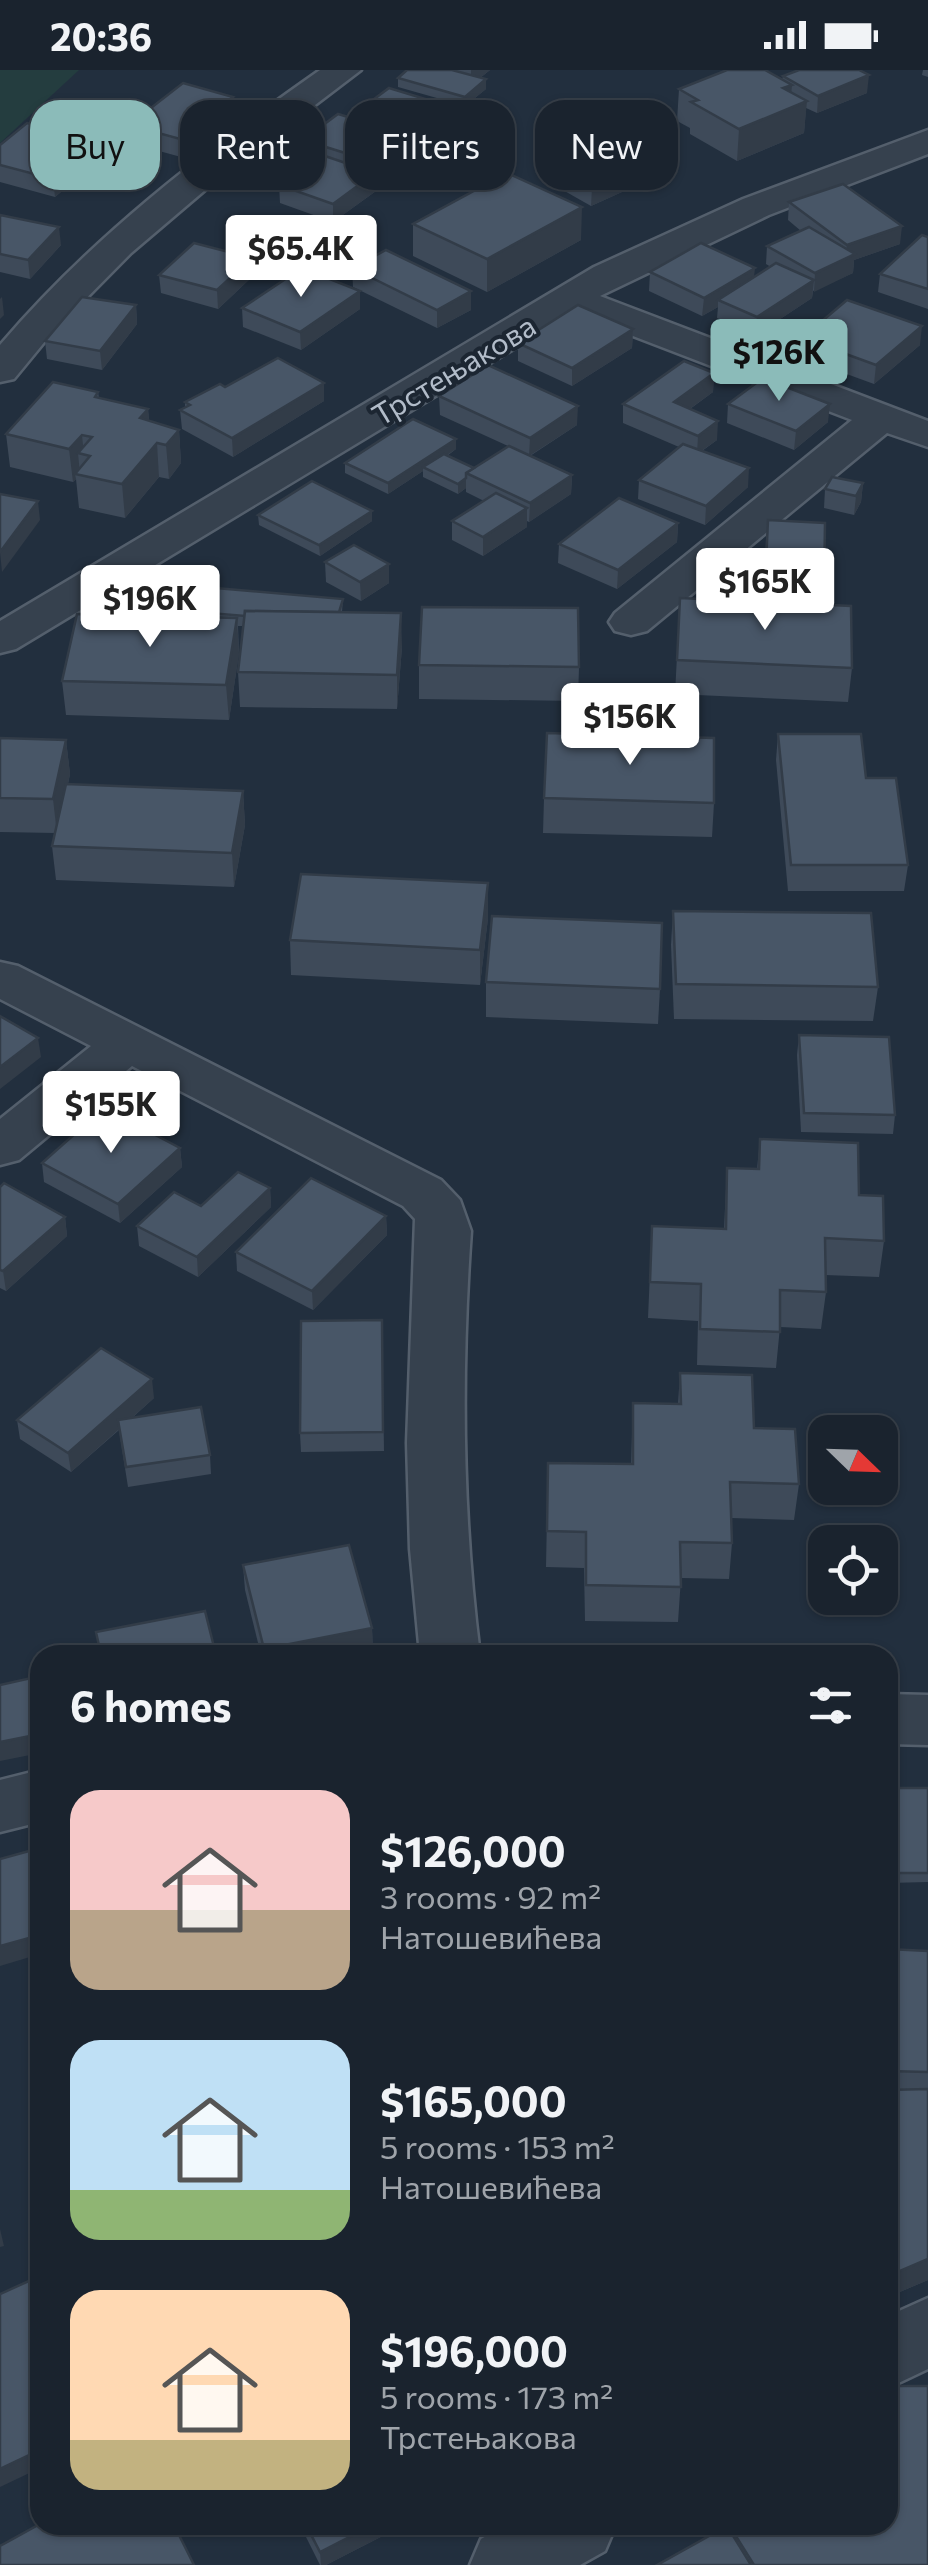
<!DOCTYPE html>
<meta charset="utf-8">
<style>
:root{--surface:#1a232e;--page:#232b36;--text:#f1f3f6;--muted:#9fa4aa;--line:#38404a;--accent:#8bbbb9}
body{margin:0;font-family:Commissioner,sans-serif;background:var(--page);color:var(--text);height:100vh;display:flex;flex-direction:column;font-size:38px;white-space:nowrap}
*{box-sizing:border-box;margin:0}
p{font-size:32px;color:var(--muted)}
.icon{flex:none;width:55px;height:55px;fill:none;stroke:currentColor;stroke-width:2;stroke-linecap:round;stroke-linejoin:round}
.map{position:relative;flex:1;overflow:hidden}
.sheet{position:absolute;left:30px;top:1575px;width:868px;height:890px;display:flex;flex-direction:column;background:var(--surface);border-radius:30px;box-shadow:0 2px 8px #0004,0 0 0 2px var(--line)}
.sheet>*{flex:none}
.top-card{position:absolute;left:30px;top:30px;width:870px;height:90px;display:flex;gap:20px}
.needle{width:65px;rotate:113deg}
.tools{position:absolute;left:808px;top:1345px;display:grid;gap:20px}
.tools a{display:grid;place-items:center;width:90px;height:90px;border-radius:20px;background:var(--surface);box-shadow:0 2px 8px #0004,0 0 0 2px var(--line);font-size:50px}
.price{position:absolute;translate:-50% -85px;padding:0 22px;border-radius:10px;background:#fff;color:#222;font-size:32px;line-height:65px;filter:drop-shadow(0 2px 5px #0008)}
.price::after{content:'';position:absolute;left:50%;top:60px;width:30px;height:22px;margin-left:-15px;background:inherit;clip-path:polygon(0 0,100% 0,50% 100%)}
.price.current{background:var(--accent);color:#111}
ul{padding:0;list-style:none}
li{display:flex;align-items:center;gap:30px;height:250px;padding:0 40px}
li span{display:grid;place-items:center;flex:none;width:280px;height:200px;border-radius:30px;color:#555}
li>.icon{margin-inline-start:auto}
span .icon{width:120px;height:120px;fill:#fffc;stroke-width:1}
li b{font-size:42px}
h2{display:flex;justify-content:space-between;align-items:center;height:120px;padding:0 40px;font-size:42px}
.tag{padding:0 35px;border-radius:30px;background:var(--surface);box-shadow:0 2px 8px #0004,0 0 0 2px var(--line);font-size:35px;line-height:90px}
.tag.current{background:var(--accent);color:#111}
.status{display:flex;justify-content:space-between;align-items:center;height:70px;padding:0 50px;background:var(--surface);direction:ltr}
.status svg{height:28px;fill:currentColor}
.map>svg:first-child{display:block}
.green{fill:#243d3f}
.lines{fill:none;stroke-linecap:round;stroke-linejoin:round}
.minor-casing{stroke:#545f6c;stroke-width:5}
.tertiary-casing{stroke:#545f6c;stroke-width:5}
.minor{fill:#36414e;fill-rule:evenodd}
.tertiary{fill:#36414e;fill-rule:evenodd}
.wall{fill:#3e4a59}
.shaded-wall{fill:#323c48}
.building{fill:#485667;stroke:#323c48;stroke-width:2.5}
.labels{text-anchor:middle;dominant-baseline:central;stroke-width:8;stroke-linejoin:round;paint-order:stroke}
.far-street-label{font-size:30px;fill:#b2bcc9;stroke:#1c2632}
</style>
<div class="status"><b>20:36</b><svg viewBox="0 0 49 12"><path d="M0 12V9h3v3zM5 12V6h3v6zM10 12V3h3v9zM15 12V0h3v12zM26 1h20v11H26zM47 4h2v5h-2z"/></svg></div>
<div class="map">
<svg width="928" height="2495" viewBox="0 0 928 2495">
<rect width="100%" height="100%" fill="#222f3e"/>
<polygon class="green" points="0,0 79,0 0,73"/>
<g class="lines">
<defs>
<g id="minor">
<path d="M320,0H361L218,109L131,183L51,264L14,309L0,312V275C92,167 204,81 320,0Z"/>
<polygon points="928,60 928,84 769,145 600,226 928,351 928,377 887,363 647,561 631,565 615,561 609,552 615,543 852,350 573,243 16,579 0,583 0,551 594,197 743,129"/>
<path d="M0,892L18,896L441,1110L460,1130L471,1161C461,1303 462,1443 480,1585H420L410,1479L407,1373L415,1149L403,1136L132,996L19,1090L0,1095V1049L91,976L0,929Z"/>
<polygon points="928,2228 928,2299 888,2318 888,2246"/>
<polygon points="506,2455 616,2455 605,2481 580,2495 470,2495 481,2469"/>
</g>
<g id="tertiary">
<polygon points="888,1624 928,1625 928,1675 888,1674"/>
<polygon points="40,1700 40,1752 0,1762 0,1710"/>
</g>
</defs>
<use href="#minor" class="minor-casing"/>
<use href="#tertiary" class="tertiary-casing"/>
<use href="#minor" class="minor"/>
<use href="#tertiary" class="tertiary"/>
</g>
<g class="wall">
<polygon points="407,0 490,0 480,8 486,9 486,19 465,36 398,17 398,8"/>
<polygon points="923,0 928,0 928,7 922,5"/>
<polygon points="783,6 867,23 817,43 806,38 804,63 737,91 690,64 690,58 677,51 679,19 782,10"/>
<polygon points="233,27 234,45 181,87 130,73 129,55"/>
<polygon points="445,35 445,44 415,67 416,85 381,112 375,110 376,121 333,152 280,133 279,115 313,91 304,88 303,70 350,47"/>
<polygon points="0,75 100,89 55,127 0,112"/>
<polygon points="645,94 644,112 591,136 554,115 554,97"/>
<polygon points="789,132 900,174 854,190 853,203 813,221 812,228 756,265 717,248 718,237 702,246 649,221 650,202 754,207 771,197 766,194 767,176 801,161 788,150"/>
<polygon points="0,145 61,175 30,209 0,202"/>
<polygon points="413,154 581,170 487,222 413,186"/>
<polygon points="928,167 928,239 878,222 880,204"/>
<polygon points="352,198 471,221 471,240 437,258 353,217"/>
<polygon points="159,205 253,206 218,239 161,223"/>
<polygon points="136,235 137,254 102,300 47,289 45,271"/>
<polygon points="242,238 360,239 301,280 243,257"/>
<polygon points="633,259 632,278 572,316 518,291 518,273"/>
<polygon points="802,268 920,275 874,314 800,287"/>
<polygon points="714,303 713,322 690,339 717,370 702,381 748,417 705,455 638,429 639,410 679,377 623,353 623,334"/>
<polygon points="225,317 324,331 233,387 182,359 180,340 185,337 185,332"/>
<polygon points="98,322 99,328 148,339 149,351 179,360 181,393 169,409 159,407 125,448 79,438 76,409 73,412 10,397 6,364"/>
<polygon points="439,326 577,355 530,386 572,405 571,424 529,452 527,451 527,457 483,486 452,470 452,451 484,431 466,422 466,418 458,424 423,407 423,401 388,424 345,403 345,393 456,369 456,379 447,386 474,398 508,376 440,345"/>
<polygon points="728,334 828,352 794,380 727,353"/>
<polygon points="863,413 861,432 854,445 824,438 825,419"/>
<polygon points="372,441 372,451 320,486 259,455 258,445"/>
<polygon points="678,453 677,472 617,519 558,493 559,474"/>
<polygon points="766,469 824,518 823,534 852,598 848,632 675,624 680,528 764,532"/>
<polygon points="325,492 389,513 361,531 326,512"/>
<polygon points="343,529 342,542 402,577 397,639 240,637 238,602 243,556 238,556 239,583 229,650 66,645 62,611 149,546 149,538"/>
<polygon points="419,595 579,597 578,631 419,629"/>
<polygon points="778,664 866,708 908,795 904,821 788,821 776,690"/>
<polygon points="0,668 66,670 70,704 68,714 243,721 245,755 234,817 56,810 52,776 55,763 0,762"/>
<polygon points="544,728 714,733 712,767 543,763"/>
<polygon points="673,841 878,917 873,951 674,949 671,875"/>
<polygon points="488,848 480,915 291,905 290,870"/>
<polygon points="486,912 660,919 658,954 486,947"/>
<polygon points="799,965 895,1045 893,1064 801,1062 797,985"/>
<polygon points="760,1069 859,1125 884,1171 879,1207 825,1205 826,1222 821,1259 780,1257 776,1298 697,1295 698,1251 648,1248 652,1156 724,1158 727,1098 757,1099"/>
<polygon points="180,1078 182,1097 120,1153 44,1112 42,1093"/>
<polygon points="0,1117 65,1147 67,1166 6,1221 0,1218"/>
<polygon points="270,1118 271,1137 198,1207 139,1176 137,1156"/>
<polygon points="386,1146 387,1165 313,1240 237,1201 236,1182"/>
<polygon points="382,1250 384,1381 301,1382 300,1363"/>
<polygon points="680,1303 754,1358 799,1414 794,1450 731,1448 732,1473 729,1509 681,1508 678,1552 585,1551 584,1498 546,1497 548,1393 631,1394 633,1333 678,1334"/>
<polygon points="154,1328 133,1347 210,1385 211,1404 128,1417 119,1360 71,1402 20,1369 17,1350"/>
<polygon points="243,1495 372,1558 373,1584 365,1585 261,1585 245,1520"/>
<polygon points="888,1718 928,1718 928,1812 888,1813"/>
<polygon points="888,1879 928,1881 928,2210 888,2227 888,2020 906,2020 888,2019"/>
<polygon points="889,2316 928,2495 657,2495 727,2455 888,2455 888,2325"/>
<polygon points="300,2455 404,2455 326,2495 320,2495"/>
</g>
<g class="shaded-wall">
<polygon points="471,0 490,0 471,15"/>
<polygon points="869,5 867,23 817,43 818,26"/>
<polygon points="486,9 486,19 465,36 465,27"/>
<polygon points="792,15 790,38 807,31 804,63 737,91 739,59 783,18"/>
<polygon points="233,27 234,45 181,87 180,69"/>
<polygon points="445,35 445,44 406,74 405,65"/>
<polygon points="416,67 416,85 381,112 381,94"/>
<polygon points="98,71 100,89 55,127 53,109"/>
<polygon points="645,94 644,112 591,136 592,118"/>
<polygon points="375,103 376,121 333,152 333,134"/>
<polygon points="582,137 581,170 487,222 487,189"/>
<polygon points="902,156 900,174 854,190 853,203 814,222 815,203 845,189 847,175"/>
<polygon points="59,157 61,175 30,209 28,190"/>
<polygon points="252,188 253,206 218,239 217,220"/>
<polygon points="755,198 753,216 718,230 718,237 702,246 704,228"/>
<polygon points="814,210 812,228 756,265 757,247"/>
<polygon points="360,221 360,239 301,280 300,262"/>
<polygon points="471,221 471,240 437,258 437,240"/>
<polygon points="2,227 4,245 0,249 0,229"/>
<polygon points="136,235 137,254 102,300 100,281"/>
<polygon points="922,256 920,275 874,314 876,295"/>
<polygon points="633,259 632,278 572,316 572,298"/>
<polygon points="714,303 713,322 673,351 674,332"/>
<polygon points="324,313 324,331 233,387 232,368"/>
<polygon points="830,334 828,352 794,380 796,361"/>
<polygon points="578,336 577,355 529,386 530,368"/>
<polygon points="148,339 151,372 140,348"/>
<polygon points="718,351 717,370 697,384 698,366"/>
<polygon points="179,360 181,393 169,409 166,375"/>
<polygon points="82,365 84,385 78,383 80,404 75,404 76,409 73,412 69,379"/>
<polygon points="456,369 456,379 426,399 423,397 423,401 388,424 388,413"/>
<polygon points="157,373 159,407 125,448 122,414"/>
<polygon points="749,398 748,417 705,455 706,436"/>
<polygon points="572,405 571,424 529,452 530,433"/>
<polygon points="466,408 466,418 458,424 458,414"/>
<polygon points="863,413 861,432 854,445 856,426"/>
<polygon points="38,431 40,450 2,502 0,482"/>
<polygon points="527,438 527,457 483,486 483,467"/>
<polygon points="372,441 372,451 320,486 319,475"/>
<polygon points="678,453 677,472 617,519 618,500"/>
<polygon points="389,494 389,513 361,531 360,512"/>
<polygon points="401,543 402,577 397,639 397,605"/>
<polygon points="237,548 239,583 229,650 226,615"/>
<polygon points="66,670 70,704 57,764 53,729"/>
<polygon points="243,721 245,755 234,817 232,783"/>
<polygon points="488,813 488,848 480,915 480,880"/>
<polygon points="38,968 41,987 0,1019 0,997"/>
<polygon points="180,1078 182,1097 120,1153 118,1134"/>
<polygon points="270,1118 271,1137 198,1207 197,1187"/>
<polygon points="386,1146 387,1165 313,1240 312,1221"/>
<polygon points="65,1147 67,1166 6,1221 3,1201"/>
<polygon points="152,1309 154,1328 71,1402 68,1383"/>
<polygon points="372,1558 373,1584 365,1585 264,1585 264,1579"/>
<polygon points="40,1664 40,1683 0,1691 0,1672"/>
<polygon points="40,1865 40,1884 0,1896 0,1876"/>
<polygon points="0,2159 4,2176 0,2177"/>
<polygon points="928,2189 928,2210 888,2227 893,2204"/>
<polygon points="40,2380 40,2398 0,2417 0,2399"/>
<polygon points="373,2455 404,2455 326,2495 321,2495 320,2482"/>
</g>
<g class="building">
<polygon points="407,0 452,0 486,9 465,27 398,8"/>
<polygon points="727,0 765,0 792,15 783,18 807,31 739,59 691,32 698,30 679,19"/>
<polygon points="799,0 859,0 869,5 818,26 783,6"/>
<polygon points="183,13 233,27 180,69 129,55"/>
<polygon points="389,18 445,35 406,64 350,47"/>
<polygon points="338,44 416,67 381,94 303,70"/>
<polygon points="27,53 98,71 53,109 0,95 0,75"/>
<polygon points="607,74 645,94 592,118 554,97"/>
<polygon points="322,85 375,103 333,134 279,115"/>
<polygon points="507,103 582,137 487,189 413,154"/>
<polygon points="843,114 902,156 847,175 789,132"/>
<polygon points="0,145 59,157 28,190 0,184"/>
<polygon points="809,157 855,184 815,203 767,176"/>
<polygon points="922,165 928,167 928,219 880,204"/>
<polygon points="194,173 252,188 217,220 159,205"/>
<polygon points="701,173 755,198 704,228 650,202"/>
<polygon points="386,180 471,221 437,240 352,198"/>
<polygon points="776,193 814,210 757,247 718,230"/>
<polygon points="302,198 360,221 300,262 242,238"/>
<polygon points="82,227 136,235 100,281 45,271"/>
<polygon points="847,230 922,256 876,295 802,268"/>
<polygon points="578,235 633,259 572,298 518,273"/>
<polygon points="278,288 324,313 232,368 180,340 190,335 185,332 220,314 225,317"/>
<polygon points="684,291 714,303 674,332 718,351 698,366 623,334"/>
<polygon points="488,295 578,336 530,368 439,326"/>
<polygon points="763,308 830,334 796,361 728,334"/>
<polygon points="53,312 98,322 95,327 148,339 140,348 179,360 166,375 157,373 122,414 75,404 90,386 78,383 92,367 82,365 69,379 6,364"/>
<polygon points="413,349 456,369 388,413 345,393"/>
<polygon points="683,374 749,398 706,436 639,410"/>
<polygon points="509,376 572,405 530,433 466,403"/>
<polygon points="444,384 474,398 466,403 466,408 458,414 423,397"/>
<polygon points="832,407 863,413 856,426 825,419"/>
<polygon points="312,411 372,441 319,475 258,445"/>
<polygon points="496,423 527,438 483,467 452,451"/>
<polygon points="0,424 38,431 0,482"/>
<polygon points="619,428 678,453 618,500 559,474"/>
<polygon points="768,450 825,453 824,518 765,516"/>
<polygon points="354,475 389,494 360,512 325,492"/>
<polygon points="158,513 343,529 339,542 245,541 245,546 149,538"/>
<polygon points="680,528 851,536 852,598 677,590"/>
<polygon points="422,537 578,538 579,597 419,595"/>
<polygon points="245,541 401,543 397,605 238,602"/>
<polygon points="77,544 237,548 226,615 62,611"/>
<polygon points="547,663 714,668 714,733 544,728"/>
<polygon points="778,664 861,664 866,708 896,708 908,795 791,795"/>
<polygon points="0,668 66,670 53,729 0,728"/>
<polygon points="66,714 243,721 232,783 52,776"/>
<polygon points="301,804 488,813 480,880 290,870"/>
<polygon points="673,841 871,843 878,917 676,914"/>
<polygon points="492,846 662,853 660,919 486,912"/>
<polygon points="0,946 38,968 0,997"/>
<polygon points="799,965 889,967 895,1045 804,1043"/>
<polygon points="104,1038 180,1078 118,1134 42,1093"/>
<polygon points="760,1069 858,1073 859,1125 883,1126 884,1171 825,1168 826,1222 780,1220 780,1262 700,1259 701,1214 650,1212 652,1156 726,1159 727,1098 759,1099"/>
<polygon points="238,1102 270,1118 197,1187 137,1156 174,1122 201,1136"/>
<polygon points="311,1108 386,1146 312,1221 236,1182"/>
<polygon points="4,1113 65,1147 3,1201 0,1200 0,1117"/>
<polygon points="382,1250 383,1362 300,1363 301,1251"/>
<polygon points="101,1278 152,1309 68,1383 17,1350"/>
<polygon points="680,1303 752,1305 754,1358 795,1359 799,1414 730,1412 732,1473 680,1472 681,1517 586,1515 586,1462 547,1461 548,1393 633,1394 633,1333 681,1334"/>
<polygon points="201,1337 210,1385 126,1397 118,1350"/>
<polygon points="349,1475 372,1558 264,1579 243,1495"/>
<polygon points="205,1541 216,1585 101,1585 96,1562"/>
<polygon points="40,1606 40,1664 0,1672 0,1615"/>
<rect x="888" y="1718" width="40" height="85"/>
<polygon points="40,1778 40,1865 0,1876 0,1789"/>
<polygon points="888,1879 928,1881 928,2002 888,2001"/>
<polygon points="928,2019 928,2189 893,2204 888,2194 888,2020"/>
<polygon points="40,2206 40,2380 0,2399 0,2224"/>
<polygon points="889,2316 928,2316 928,2495 754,2495 729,2455 888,2455 888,2361 893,2361"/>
<polygon points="40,2454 174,2455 194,2495 0,2495 0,2476"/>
<polygon points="306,2455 373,2455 320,2482"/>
<polygon points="727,2456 751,2495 657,2495"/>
</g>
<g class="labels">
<g class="far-street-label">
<text transform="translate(453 299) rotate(-31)">Трстењакова</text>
</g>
</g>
</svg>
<div class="tools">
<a><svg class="needle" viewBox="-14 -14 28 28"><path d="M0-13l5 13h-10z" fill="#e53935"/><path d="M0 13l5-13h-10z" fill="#9fa4aa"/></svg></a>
<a><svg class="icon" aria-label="locate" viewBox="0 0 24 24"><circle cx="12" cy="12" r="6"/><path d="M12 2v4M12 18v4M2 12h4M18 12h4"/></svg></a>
</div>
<b class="price" style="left:301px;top:230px">$65.4K</b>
<b class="price current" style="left:779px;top:334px">$126K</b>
<b class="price" style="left:765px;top:563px">$165K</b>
<b class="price" style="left:150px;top:580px">$196K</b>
<b class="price" style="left:630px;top:698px">$156K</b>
<b class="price" style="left:111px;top:1086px">$155K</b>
<div class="top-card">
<a class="tag current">Buy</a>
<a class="tag">Rent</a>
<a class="tag">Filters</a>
<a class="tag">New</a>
</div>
<section class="sheet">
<h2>6 homes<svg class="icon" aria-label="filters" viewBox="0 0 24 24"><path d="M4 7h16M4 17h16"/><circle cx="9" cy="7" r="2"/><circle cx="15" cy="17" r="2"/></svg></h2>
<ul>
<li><span style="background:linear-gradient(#f6c9c9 60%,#b9a48a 0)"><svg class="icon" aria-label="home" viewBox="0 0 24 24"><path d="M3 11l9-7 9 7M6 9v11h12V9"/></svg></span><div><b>$126,000</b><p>3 rooms · 92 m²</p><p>Натошевићева</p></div></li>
<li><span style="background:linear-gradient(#bfe0f5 75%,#8fb573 0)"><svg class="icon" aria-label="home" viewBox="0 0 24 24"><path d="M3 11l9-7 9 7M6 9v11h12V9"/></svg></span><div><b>$165,000</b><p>5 rooms · 153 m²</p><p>Натошевићева</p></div></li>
<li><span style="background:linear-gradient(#ffd9b3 75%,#c2b280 0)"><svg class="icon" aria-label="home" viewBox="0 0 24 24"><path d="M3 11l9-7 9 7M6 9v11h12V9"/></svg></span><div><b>$196,000</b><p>5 rooms · 173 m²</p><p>Трстењакова</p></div></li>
</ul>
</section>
</div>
